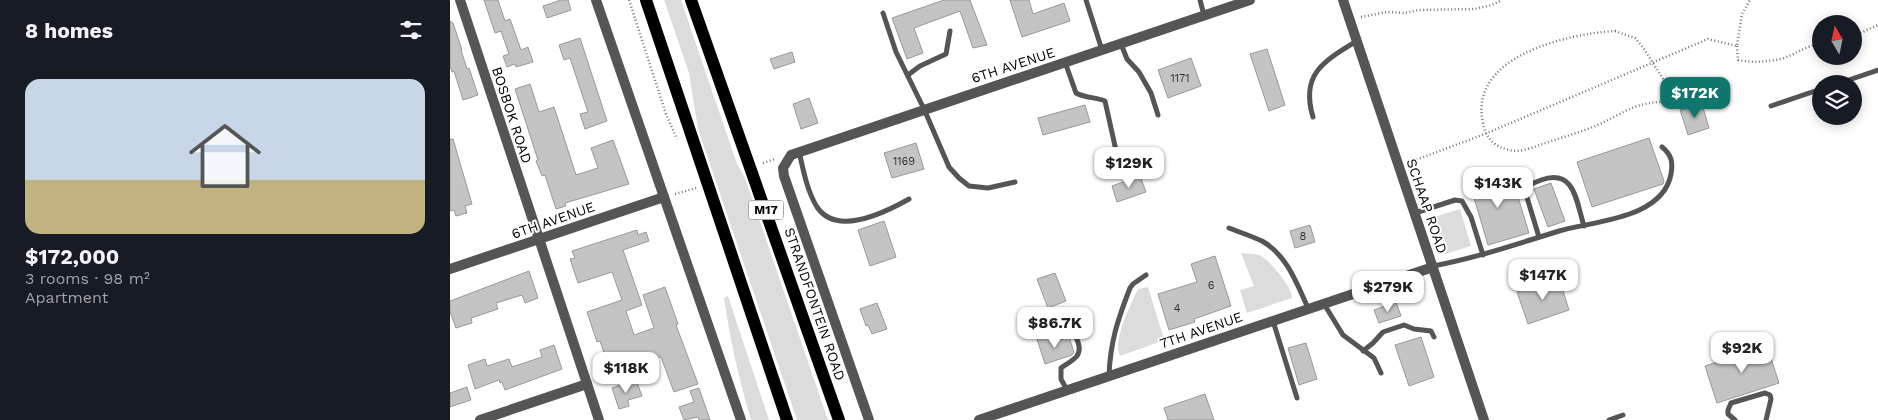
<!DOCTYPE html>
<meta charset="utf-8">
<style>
:root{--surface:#171b24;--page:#20242c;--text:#f1f3f6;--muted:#9ea1a6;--line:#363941;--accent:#0f766e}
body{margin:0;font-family:"Work Sans",sans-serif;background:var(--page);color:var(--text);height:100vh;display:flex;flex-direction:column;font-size:19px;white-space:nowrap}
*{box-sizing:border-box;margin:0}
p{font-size:16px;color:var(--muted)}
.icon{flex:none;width:28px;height:28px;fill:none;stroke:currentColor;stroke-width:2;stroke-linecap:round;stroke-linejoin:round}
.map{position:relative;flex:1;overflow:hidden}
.sheet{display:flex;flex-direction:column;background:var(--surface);width:450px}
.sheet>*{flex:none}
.needle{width:32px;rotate:351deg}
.buttons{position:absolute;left:1362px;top:15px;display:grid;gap:10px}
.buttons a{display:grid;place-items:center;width:50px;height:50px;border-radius:50%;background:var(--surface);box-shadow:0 2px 12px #0003;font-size:25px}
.price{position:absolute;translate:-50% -42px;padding:0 11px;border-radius:10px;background:#fff;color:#222;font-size:16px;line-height:32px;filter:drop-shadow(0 1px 2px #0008)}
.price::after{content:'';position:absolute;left:50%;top:30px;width:15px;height:11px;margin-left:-8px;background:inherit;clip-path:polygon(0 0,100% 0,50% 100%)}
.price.on{background:var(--accent);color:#fff}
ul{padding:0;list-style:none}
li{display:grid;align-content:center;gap:10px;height:265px;padding:0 25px}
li+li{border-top:1px solid var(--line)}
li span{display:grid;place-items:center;height:155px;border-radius:15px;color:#555}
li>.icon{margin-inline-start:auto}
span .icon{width:90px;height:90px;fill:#fffc;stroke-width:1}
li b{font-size:21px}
h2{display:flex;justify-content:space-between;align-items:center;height:60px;padding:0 25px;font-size:21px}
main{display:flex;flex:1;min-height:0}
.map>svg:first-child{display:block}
.green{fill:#dcdcdc}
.building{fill:#c4c4c4;stroke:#999}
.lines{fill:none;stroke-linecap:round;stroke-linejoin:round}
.path{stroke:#777;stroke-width:2.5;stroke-dasharray:1 2.5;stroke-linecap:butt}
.service{stroke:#555;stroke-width:5}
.minor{stroke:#555;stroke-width:10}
.primary{stroke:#000;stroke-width:12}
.labels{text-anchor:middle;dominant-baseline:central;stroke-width:4;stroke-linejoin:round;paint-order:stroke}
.number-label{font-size:11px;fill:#313131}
.shield{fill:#fff;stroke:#4c4c4c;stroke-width:1}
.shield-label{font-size:12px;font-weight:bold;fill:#000}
.street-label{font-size:14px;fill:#000;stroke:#fff}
</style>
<main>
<section class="sheet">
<h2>8 homes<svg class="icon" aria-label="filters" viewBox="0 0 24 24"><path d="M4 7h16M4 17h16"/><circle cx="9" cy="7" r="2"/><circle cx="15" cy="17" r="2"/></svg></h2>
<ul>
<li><span style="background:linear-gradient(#c9d6e8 65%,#c2b280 0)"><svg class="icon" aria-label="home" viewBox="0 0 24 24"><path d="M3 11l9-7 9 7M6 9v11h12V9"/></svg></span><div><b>$172,000</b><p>3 rooms · 98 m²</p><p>Apartment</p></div></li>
</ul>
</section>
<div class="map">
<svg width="1428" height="420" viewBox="0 0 1428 420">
<rect width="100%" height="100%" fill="#fff"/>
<g class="green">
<polygon points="214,0 231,0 287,164 295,178 378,420 347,420 248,129 239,73"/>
<polygon points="1010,209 1021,246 995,254 984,217"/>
<path d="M791,253C797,254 806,253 811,256C821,262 842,287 842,298L797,313L790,290L804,286Z"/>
<path d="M698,287L713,336L712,341L670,356C662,341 681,304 688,289Z"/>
<path d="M278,296L319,420H301C289,380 280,339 274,298Z"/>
</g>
<g class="building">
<polygon points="34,0 48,0 55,21 60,19 71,50 78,47 83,62 66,67 65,64 57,67 53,56 59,54 51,31 45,33"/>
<polygon points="111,0 118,0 121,10 97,18 93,6"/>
<polygon points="494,0 520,0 537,45 523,48 510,11 464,28 473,53 457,59 442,18"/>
<polygon points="560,0 579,0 583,14 614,3 620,21 572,37"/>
<polygon points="0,21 3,23 12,50 11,50 17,69 19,68 28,95 13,100 4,71 2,72 0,66"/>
<polygon points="130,38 157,121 135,129 130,114 138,112 120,58 114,60 109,45"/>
<polygon points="817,49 835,105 819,111 800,54"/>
<polygon points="342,52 345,62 324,69 320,59"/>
<polygon points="741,58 751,86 718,98 708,70"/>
<polygon points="80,84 89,112 104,107 126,175 148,168 141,148 163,140 179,184 115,203 116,206 106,209 95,175 92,176 86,161 88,160 65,89"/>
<polygon points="359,98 368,123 351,129 343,104"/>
<polygon points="1252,104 1259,128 1238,135 1230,110"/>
<polygon points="635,105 640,122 593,135 588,118"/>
<polygon points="1199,138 1214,181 1213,184 1142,207 1127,162"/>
<polygon points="0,139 3,139 22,204 15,206 17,213 6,216 4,210 0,211"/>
<polygon points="466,143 474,169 442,178 434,153"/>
<polygon points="1048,172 1053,188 1064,184 1079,233 1038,245 1019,181"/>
<polygon points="690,176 696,192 667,202 662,186"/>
<polygon points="1101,183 1115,221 1098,227 1084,189"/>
<polygon points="434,221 446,257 420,266 408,230"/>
<polygon points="860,225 865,242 845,248 840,231"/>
<polygon points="187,230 188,235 196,232 199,241 173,250 192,305 176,311 184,335 204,328 193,295 215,287 228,324 226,325 248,384 224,392 211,357 203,360 201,354 161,367 159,361 157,362 150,341 147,342 137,312 172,300 162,272 128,283 120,259 125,258 122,251"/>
<polygon points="765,256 781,306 744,319 745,322 719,330 708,294 747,282 741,264"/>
<polygon points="79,271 88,298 75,303 72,295 46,303 48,309 21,318 22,323 6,328 0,312 0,301"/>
<polygon points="605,273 616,301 598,308 587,279"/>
<polygon points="1109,278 1119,310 1078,324 1067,292"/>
<polygon points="946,302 951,316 929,323 924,310"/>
<polygon points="427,303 437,329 422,334 418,325 416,326 410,309"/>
<polygon points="602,334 604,342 619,337 624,352 622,355 595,364 587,339"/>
<polygon points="971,337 984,377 959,386 945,345"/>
<polygon points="856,343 867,379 849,385 838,348"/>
<polygon points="104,345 112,369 55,390 52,382 50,383 49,380 25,389 18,365 35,359 37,366 59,359 62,367 92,357 90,350"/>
<polygon points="1317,346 1329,383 1267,403 1255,366"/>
<polygon points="186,380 192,396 178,400 179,406 169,409 162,388"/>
<polygon points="17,387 21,400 0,407 0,393"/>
<polygon points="249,388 260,420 249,420 248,417 234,420 229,407 244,402 240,391"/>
<polygon points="755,394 764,420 718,420 714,408"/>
</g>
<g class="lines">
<g class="path">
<polyline points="179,0 216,114 227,139"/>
<polyline points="911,17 937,12 955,13 969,10 1025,9 1042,5 1052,0"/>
<path d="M1165,31L1185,38L1194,49L1215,82L1218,101C1211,102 1203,102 1195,104C1180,107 1165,117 1150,124C1132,132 1112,137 1093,144C1083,147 1070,153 1060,150C1044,147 1036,138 1033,123C1018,56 1117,34 1165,31Z"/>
<polyline points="1404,36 1428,25"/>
<path d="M1287,46L1288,60C1302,63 1317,62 1331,59C1345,55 1356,45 1371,44"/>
<polyline points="960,162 1035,134 1258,39 1287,46 1292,14 1300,0"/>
<polyline points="313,163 325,159"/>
<polyline points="225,194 246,188"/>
</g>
<g class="service">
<polyline points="636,0 652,50"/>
<polyline points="750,0 754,15"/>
<polyline points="433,13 446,52 474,109 499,167 509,178 519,186 538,188 565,182"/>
<polyline points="671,44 677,59 689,72 701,93 708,115"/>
<path d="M615,62L626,93C635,98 645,97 655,101L667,155L674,158"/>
<polyline points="458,75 470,66 496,54 500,31"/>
<polyline points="1387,84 1428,70"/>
<polyline points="1321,106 1371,89"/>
<path d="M863,117C850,74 874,61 907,41"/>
<path d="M349,151C353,169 357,191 367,207C387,237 436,212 459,199"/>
<polyline points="965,213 1005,200 1012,201 1021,217 1033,255"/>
<path d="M779,228C789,232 801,236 812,241C837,255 847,284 858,308"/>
<path d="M1089,237L1075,191C1078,184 1084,183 1091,180C1125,168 1126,201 1134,226"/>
<path d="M983,266C1026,258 1067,244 1109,231C1143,221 1213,219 1221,174C1223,163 1222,155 1212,147"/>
<polyline points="874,304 893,335 924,358 931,373"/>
<path d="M610,318C619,326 635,344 627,356C623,361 616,364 611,368V379L617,390"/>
<polyline points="823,321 847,398"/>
<polyline points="913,351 923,343 933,332 954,325 964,329 981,331 984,337"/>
<path d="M659,376C660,342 668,319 680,288L683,284L696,275"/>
<polyline points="1159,420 1173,415"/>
<polyline points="1285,420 1278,414 1278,410 1281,403 1315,393 1320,395 1321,399 1316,420"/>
</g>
<g class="minor">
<polyline points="10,0 149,420"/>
<polyline points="146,0 291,420"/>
<polyline points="893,0 1034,420"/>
<polyline points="0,269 214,197"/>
<polyline points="30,420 137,384"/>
<polyline points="419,420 334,176 333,168 341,155 800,0"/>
<polyline points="529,420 983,267"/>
</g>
<g class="primary">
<polyline points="196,0 337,420"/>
<polyline points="241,0 389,420"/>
</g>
</g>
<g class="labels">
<g class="number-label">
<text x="730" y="78">1171</text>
<text x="454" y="161">1169</text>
<text x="853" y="236">8</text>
<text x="761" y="285">6</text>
<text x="727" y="308">4</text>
</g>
<rect class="shield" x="298.5" y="200.5" width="35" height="19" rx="4"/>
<g class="shield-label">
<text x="316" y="210">M17</text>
</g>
<g class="street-label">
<text transform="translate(563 65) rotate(-18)">6TH AVENUE</text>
<text transform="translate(62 115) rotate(72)">BOSBOK ROAD</text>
<text transform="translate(977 206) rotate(71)">SCHAAP ROAD</text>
<text transform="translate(103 220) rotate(-19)">6TH AVENUE</text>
<text transform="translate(365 304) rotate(71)">STRANDFONTEIN ROAD</text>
<text transform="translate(751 330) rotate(-19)">7TH AVENUE</text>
</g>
</g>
</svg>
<div class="buttons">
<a><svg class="needle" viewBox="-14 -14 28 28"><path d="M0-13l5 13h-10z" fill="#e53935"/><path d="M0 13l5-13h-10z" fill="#9ea1a6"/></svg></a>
<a><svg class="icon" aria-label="layers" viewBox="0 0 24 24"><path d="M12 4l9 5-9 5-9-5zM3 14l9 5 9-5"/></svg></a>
</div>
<b class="price on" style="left:1245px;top:119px">$172K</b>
<b class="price" style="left:679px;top:189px">$129K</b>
<b class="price" style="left:1048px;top:209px">$143K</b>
<b class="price" style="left:1093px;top:301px">$147K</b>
<b class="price" style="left:938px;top:313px">$279K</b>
<b class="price" style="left:605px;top:349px">$86.7K</b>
<b class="price" style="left:1292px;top:374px">$92K</b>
<b class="price" style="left:176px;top:394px">$118K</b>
</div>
</main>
